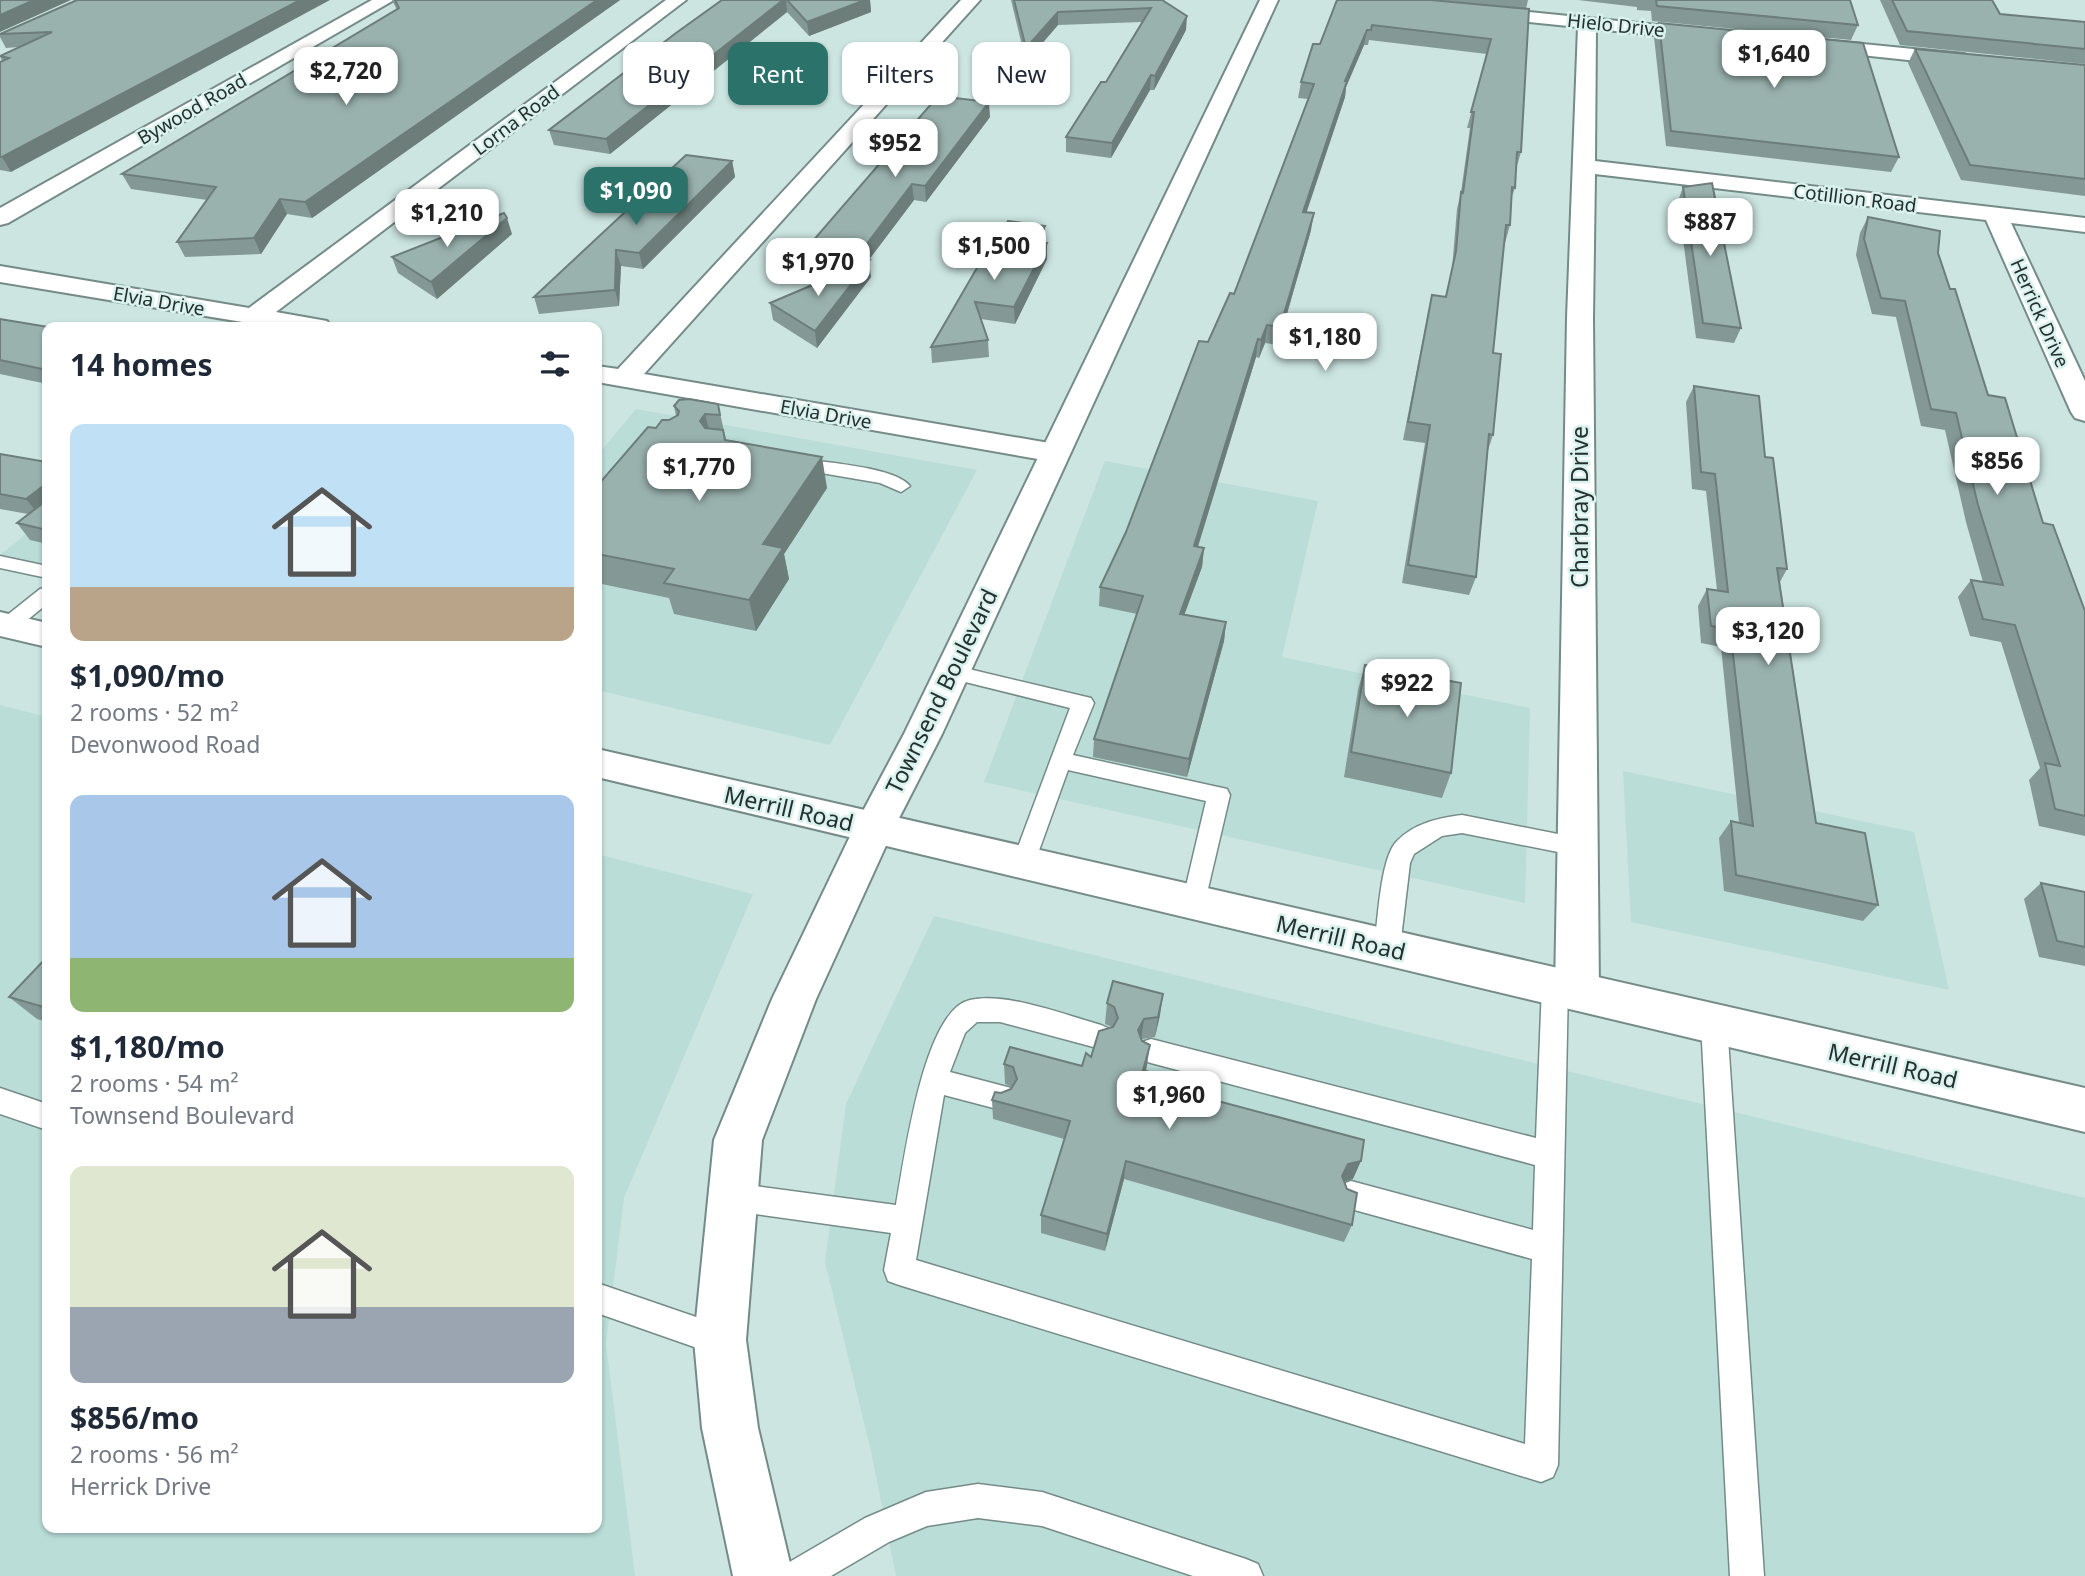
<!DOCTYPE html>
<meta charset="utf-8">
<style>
:root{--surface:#fff;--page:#f2f2f3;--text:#1f2937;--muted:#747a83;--accent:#2a726a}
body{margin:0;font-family:"Noto Sans",sans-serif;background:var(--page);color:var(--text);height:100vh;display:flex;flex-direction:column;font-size:26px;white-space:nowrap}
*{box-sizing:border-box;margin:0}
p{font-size:23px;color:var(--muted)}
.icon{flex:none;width:38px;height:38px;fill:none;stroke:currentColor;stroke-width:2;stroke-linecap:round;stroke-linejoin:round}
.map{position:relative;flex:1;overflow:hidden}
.sheet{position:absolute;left:42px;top:322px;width:560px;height:1211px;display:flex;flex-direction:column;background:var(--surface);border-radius:14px;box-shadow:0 2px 5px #0004}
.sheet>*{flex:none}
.top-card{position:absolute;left:623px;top:42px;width:665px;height:63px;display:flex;gap:14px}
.price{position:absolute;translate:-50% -60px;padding:0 16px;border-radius:14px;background:#fff;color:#222;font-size:23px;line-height:46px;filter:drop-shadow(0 2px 4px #0008)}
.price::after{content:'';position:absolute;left:50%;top:42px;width:21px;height:16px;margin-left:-10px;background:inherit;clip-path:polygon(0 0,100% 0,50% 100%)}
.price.current{background:var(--accent);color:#fff}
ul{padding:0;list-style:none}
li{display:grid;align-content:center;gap:14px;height:371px;padding:0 28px}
li span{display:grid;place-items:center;height:217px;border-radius:14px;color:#555}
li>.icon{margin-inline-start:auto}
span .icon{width:126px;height:126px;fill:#fffc;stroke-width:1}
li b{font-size:30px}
h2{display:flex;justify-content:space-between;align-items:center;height:84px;padding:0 28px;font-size:30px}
.chip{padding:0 24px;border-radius:14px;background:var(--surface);box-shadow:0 2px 5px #0004;font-size:24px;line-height:63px}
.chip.current{background:var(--accent);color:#fff}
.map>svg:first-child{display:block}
.built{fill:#baddd7}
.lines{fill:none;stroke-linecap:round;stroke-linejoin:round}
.service-casing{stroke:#748b88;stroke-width:3}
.minor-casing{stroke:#748b88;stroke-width:4}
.tertiary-casing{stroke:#748b88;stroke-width:4}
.secondary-casing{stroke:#748b88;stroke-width:4}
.service{fill:#fff;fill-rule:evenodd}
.minor{fill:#fff;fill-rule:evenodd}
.tertiary{fill:#fff;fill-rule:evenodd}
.secondary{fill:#fff;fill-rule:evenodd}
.wall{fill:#849996}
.shaded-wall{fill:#6c7d7a}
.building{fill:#9ab2ae;stroke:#6c7d7a;stroke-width:2}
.labels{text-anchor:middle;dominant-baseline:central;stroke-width:5;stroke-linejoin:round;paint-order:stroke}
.far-street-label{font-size:19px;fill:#252f2d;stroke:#d9f2ee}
.street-label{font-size:23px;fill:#252f2d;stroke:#d9f2ee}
</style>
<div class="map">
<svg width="2085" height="1576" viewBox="0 0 2085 1576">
<rect width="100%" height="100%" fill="#cce5e1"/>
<g class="built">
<polygon points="636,409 977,470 830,745 597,690 597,456"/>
<polygon points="1105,461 1318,501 1282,657 1530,708 1525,903 984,782"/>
<polygon points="47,517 47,576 0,565 0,555"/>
<polygon points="0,705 47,717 47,1528 597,1528 597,854 753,894 624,1198 606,1344 635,1576 0,1576"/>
<polygon points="1623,771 1914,832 1949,990 1631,922"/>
<polygon points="934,916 2085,1198 2085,1576 896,1576 871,1451 825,1262 846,1104"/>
</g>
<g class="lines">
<defs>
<g id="service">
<path d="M792,458C819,462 894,466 910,486L901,492L880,483L786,467L783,463L786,459Z"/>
<polygon points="0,556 47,566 47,578 0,568"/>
<polygon points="47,587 47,604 15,630 1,630 1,620 40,589"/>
<polygon points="952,665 1091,698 1094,703 1073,755 1227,789 1230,795 1203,910 1194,913 1185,910 1182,903 1206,801 1068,770 1032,870 1024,873 1016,870 1012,863 1070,708 945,677 942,672 945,667"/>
<path d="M1462,815L1578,838L1586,840L1590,847L1586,854L1578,856L1462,833L1442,836L1414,854L1410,863L1400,947L1396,955L1387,958L1378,955L1374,947C1378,923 1380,857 1397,841C1415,823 1438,818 1462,815Z"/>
<path d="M1555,975L1564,978L1568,986L1558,1465L1553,1477L1541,1482L899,1285L888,1281L884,1270L891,1233L733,1211L723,1207L718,1197L723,1187L733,1183L896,1205C904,1162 923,1010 970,1000C1007,992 1065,1015 1101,1025L1110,1029L1114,1037L1110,1045L1101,1049L1000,1022H977L965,1033L950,1072L1011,1088L1015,1097L1011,1106L1001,1110L944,1095L916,1260L1525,1444L1532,1259L1351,1209L1341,1205L1336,1195L1341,1185L1351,1181L1533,1230L1535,1165L1151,1063L1142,1060L1138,1051L1142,1042L1151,1039L1536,1138L1542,986L1546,978Z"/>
<polygon points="1714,1011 1723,1015 1727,1023 1764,1576 1730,1576 1701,1023 1705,1015"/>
<polygon points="0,1088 47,1104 47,1130 0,1114"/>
<polygon points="597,1283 731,1329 736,1340 731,1351 720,1356 597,1313"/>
<polygon points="978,1484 1042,1492 1246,1559 1258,1564 1263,1576 1193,1576 1042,1526 978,1518 927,1526 889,1542 831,1576 781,1576 786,1564 865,1518 926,1492"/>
</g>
<g id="minor">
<polygon points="372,0 394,0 8,223 0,225 0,208"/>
<polygon points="666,0 686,0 276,312 327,321 331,327 272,327 0,282 0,266 249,308"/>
<polygon points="961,0 980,0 644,374 1055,444 1066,447 1070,453 1066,459 1055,462 597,382 597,366 618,369"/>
<polygon points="1478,7 1717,31 1719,35 1717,39 1710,41 1596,29 1595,161 2085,218 2085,232 2011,223 2085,381 2085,421 2075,418 2071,412 1986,220 1595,174 1593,318 1599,991 1592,1004 1577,1010 1562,1004 1555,991 1567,318 1578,27 1472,16 1469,12 1472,8"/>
<polygon points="1812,39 1964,54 1974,60 1964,66 1805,49 1802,45"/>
</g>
<polygon id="tertiary" points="1260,0 1278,0 942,734 894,828 816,999 762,1140 746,1340 758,1428 793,1576 733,1576 702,1428 694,1340 714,1140 772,999 854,828 904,734"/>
<g id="secondary">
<polygon points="0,612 47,623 47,647 0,636"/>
<polygon points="597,749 2085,1088 2085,1132 597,777"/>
</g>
</defs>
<use href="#service" class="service-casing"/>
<use href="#minor" class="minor-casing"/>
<use href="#tertiary" class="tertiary-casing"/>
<use href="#secondary" class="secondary-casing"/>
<use href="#service" class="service"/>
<use href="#minor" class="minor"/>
<use href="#tertiary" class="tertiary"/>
<use href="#secondary" class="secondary"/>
</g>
<g class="wall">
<polygon points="77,0 11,172 0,170 0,62 2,61 0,56 19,47 6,48 0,37 0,34"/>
<polygon points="392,0 620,0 312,218 287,214 261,254 185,257 177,242 207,200 131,189 122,174 397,10"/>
<polygon points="722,0 870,0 871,12 809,36 787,12 610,154 554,145 549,130"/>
<polygon points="1011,0 1162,0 1186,30 1154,90 1150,90 1111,158 1066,152 1066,137 1106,82 1142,22 1058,25 1026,62"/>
<polygon points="1337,0 1529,9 1521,152 1516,169 1515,188 1511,199 1510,225 1505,243 1504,242 1493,353 1493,435 1488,450 1476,577 1469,595 1402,583 1425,443 1403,440 1428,313 1432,295 1445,297 1452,269 1457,209 1461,192 1470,128 1467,128 1487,54 1369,40 1368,45 1364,45 1346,87 1345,97 1306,212 1311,230 1278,345 1265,343 1259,358 1256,357 1198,547 1204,548 1202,567 1184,614 1226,622 1224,641 1187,777 1093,757 1094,739 1137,614 1099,606 1100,587 1126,532 1208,342 1234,294 1308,99 1298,98 1301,82 1320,44"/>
<polygon points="1438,0 1528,0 1526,9"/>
<polygon points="1578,0 1850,0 1858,25 1851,40 1652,21 1651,11 1637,10 1637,7"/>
<polygon points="1880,0 1992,0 2000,14 2085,22 2085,64 1900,45"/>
<polygon points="1659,23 1899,157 1891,172 1666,146 1654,37"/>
<polygon points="1915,49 2085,65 2085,196 1961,180 1908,63"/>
<polygon points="990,117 926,202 914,200 867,262 871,277 817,348 773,320 770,303 830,278 801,274 799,257"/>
<polygon points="732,161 735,177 643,269 621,266 619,306 539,314 534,297"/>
<polygon points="1683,187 1741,328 1734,343 1696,338 1678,201"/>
<polygon points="1868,217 1938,253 1988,395 2043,523 2085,611 2085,836 2039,826 2029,780 2040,768 2001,642 1970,636 1958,597 1971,580 1983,582 1966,522 1945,430 1921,426 1896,317 1872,314 1856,255 1860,233"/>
<polygon points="512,234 437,299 398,273 392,257"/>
<polygon points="1045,243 1047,259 1015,324 981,319 988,340 989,357 932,363 931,347 988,249"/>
<polygon points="0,319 47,327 47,384 0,374"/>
<polygon points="1694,386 1765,457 1787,569 1780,582 1816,823 1878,905 1863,921 1724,891 1719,838 1731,821 1739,823 1721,647 1701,643 1698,606 1707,589 1717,590 1706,491 1692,489 1686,402"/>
<polygon points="718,404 726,440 827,488 784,554 789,579 756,631 674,614 669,598 597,583 597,486 669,420 676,416 674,406"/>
<polygon points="0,454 47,462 47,544 30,540 17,523 28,514 0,509"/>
<polygon points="1365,665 1451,773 1442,798 1344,777 1358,690"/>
<polygon points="2041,883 2085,892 2085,966 2039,957 2024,899"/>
<polygon points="47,957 47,1022 37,1019 9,997"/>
<polygon points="1107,1003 1160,1015 1155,1037 1142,1039 1147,1065 1146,1071 1148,1082 1353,1179 1344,1181 1352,1225 1344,1242 1124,1179 1105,1251 1041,1233 1041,1215 1064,1139 993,1119 992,1100 1001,1093 1011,1089 1012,1087 1005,1084 1004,1064 1082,1066 1091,1057 1112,1027 1105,1024"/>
</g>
<g class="shaded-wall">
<polygon points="34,0 71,0 0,32 0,15"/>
<polygon points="300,0 330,0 11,172 2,157"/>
<polygon points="597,0 620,0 312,218 305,202"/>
<polygon points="783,0 786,0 787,12 610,154 606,139"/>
<polygon points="865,0 870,0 871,12 809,36 807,22"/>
<polygon points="1058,12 1058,25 1026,62 1026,48"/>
<polygon points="1187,16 1186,30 1154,90 1155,76"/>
<polygon points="1367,30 1364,45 1346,87 1345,97 1301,229 1303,212 1345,81"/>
<polygon points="1151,75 1150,90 1111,158 1112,143"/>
<polygon points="989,102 990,117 926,202 925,186"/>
<polygon points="732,161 735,177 643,269 639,253"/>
<polygon points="912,184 914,200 853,281 851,265"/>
<polygon points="280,199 287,214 261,254 254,238"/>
<polygon points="1314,213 1311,230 1278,345 1280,327"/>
<polygon points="507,218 512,234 437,299 431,282"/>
<polygon points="1045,226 1045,242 1035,241"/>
<polygon points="1047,243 1047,259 1015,324 1014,307"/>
<polygon points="616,250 621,266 619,306 615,290"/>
<polygon points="869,261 871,277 817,348 815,331"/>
<polygon points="1267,325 1265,343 1259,358 1261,340"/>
<polygon points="1258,339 1256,357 1192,565 1194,546"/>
<polygon points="705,414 713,445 700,421"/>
<polygon points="822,457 827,488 784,554 789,579 756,631 749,600 763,544"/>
<polygon points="47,483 47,510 40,516 26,499"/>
<polygon points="1204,548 1202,567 1178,632 1180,614"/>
<polygon points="1226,622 1224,641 1187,777 1189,759"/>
<polygon points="1163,994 1160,1015 1155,1037 1158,1017"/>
<polygon points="1144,1019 1141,1040 1138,1030"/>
<polygon points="1150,1045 1147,1065 1141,1090 1143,1070"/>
<polygon points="1126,1161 1124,1179 1105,1251 1107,1234"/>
<polygon points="1361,1161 1353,1179 1340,1183 1342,1176 1348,1164"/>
</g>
<g class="building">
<polygon points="0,0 34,0 0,15"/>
<polygon points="77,0 300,0 2,157 0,157 0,62 9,58 0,56 52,32 0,34"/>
<polygon points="395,0 597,0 305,202 280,199 254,238 177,242 216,187 122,174 399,8"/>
<polygon points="722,0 783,0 606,139 549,130 676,33"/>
<polygon points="787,0 865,0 807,22"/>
<polygon points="1014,0 1162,0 1187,16 1155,76 1151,75 1112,143 1066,137 1101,82 1106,82 1151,8 1058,12 1026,48"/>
<polygon points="1337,0 1431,0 1529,9 1521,152 1517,152 1515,188 1512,187 1510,225 1506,225 1493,353 1501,354 1493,435 1489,434 1476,577 1408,565 1430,425 1408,422 1432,295 1446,297 1456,251 1461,192 1463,193 1474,112 1471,112 1491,39 1372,25 1371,30 1367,30 1345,81 1347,81 1303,212 1314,213 1280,327 1267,325 1261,340 1258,339 1194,546 1204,548 1180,614 1226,622 1189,759 1094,739 1143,596 1100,587 1126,532 1199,341 1208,342 1230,293 1234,294 1314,84 1301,82 1313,44 1320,44"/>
<polygon points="1656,0 1850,0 1858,25 1657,6"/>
<polygon points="1892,0 1992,0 2000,14 2085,22 2085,49 1907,31"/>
<polygon points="1659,23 1863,43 1899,157 1671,131"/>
<polygon points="1915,49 2085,65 2085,179 1970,165"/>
<polygon points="938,96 989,102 925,186 912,184 851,265 799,257"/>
<polygon points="686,155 732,161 639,253 616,250 615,290 534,297"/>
<polygon points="1712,183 1741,328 1703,323 1683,187"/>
<polygon points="504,213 507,218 431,282 392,257"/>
<polygon points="1868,217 1940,231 1938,253 1950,289 1955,289 1988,395 2005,398 2043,523 2053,525 2085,611 2085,816 2055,809 2045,763 2060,766 2015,625 1983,619 1971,580 2003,585 1978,505 1956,413 1931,409 1905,301 1881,298 1864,239"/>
<polygon points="1008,221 1045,226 1035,241 1047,243 1014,307 975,302 988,340 931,347 988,249"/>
<polygon points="869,261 815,331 770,303"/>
<polygon points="0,319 48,327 47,327 47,370 0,360"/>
<polygon points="1694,386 1759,396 1765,457 1773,458 1787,569 1777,568 1816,823 1865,833 1878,905 1736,875 1731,821 1753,826 1730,629 1711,626 1707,589 1728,592 1715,474 1701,472"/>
<polygon points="689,399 718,404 720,415 705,414 700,421 705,428 723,430 725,440 822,457 763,544 783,548 749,600 664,583 674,569 597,554 597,486 648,427 656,428 662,420 669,420 678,415 679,411 674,406 679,400"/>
<polygon points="0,454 47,462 47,483 26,499 0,494"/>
<polygon points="47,500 47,530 17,523"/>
<polygon points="1365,665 1461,683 1451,773 1351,752"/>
<polygon points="2041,883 2085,892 2085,947 2057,941"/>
<polygon points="47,957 47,1008 9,997"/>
<polygon points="1113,981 1163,994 1158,1017 1144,1019 1138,1030 1142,1041 1150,1045 1143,1070 1149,1072 1147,1082 1364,1140 1361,1161 1348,1164 1342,1176 1347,1189 1357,1193 1352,1225 1126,1161 1107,1234 1041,1215 1070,1121 992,1100 995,1092 1001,1093 1011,1089 1017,1079 1013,1067 1004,1064 1010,1047 1082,1066 1086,1053 1091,1057 1099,1031 1113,1027 1118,1018 1114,1007 1107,1003"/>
</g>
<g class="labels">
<g class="far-street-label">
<text transform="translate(1616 25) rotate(6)">Hielo Drive</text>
<text transform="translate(192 109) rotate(-30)">Bywood Road</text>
<text transform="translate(516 120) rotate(-37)">Lorna Road</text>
<text transform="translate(1855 198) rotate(7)">Cotillion Road</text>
<text transform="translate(159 301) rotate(10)">Elvia Drive</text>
<text transform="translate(2040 313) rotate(66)">Herrick Drive</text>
<text transform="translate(826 414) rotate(10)">Elvia Drive</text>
</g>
<g class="street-label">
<text transform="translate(1579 507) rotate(-90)">Charbray Drive</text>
<text transform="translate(941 691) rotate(-64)">Townsend Boulevard</text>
<text transform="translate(789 808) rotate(13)">Merrill Road</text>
<text transform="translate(1341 937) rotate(13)">Merrill Road</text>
<text transform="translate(1893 1065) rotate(13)">Merrill Road</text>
</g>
</g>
</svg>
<b class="price" style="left:1774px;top:90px">$1,640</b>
<b class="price" style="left:346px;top:107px">$2,720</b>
<b class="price" style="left:895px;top:179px">$952</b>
<b class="price current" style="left:636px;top:227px">$1,090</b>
<b class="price" style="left:447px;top:249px">$1,210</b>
<b class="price" style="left:1710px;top:258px">$887</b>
<b class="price" style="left:994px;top:282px">$1,500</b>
<b class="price" style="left:818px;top:298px">$1,970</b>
<b class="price" style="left:1325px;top:373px">$1,180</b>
<b class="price" style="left:1997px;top:497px">$856</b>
<b class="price" style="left:699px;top:503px">$1,770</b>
<b class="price" style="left:1768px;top:667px">$3,120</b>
<b class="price" style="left:1407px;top:719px">$922</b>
<b class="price" style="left:1169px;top:1131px">$1,960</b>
<div class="top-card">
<a class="chip">Buy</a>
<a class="chip current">Rent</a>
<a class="chip">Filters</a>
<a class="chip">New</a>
</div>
<section class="sheet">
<h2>14 homes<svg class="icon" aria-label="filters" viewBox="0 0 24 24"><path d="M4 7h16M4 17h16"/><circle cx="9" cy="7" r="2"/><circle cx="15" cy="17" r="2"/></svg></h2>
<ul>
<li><span style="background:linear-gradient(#bfe0f5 75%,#b9a48a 0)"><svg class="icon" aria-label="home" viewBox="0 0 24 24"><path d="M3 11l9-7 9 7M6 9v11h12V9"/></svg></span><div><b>$1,090/mo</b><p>2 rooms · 52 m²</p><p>Devonwood Road</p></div></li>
<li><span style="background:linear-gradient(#a9c7e8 75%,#8fb573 0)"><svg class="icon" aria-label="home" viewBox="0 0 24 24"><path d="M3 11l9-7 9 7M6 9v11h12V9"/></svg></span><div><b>$1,180/mo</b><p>2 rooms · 54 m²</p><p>Townsend Boulevard</p></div></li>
<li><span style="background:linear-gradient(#dfe7d0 65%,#9aa5b1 0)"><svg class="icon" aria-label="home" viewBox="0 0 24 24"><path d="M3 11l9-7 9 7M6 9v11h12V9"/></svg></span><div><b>$856/mo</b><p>2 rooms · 56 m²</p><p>Herrick Drive</p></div></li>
</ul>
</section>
</div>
